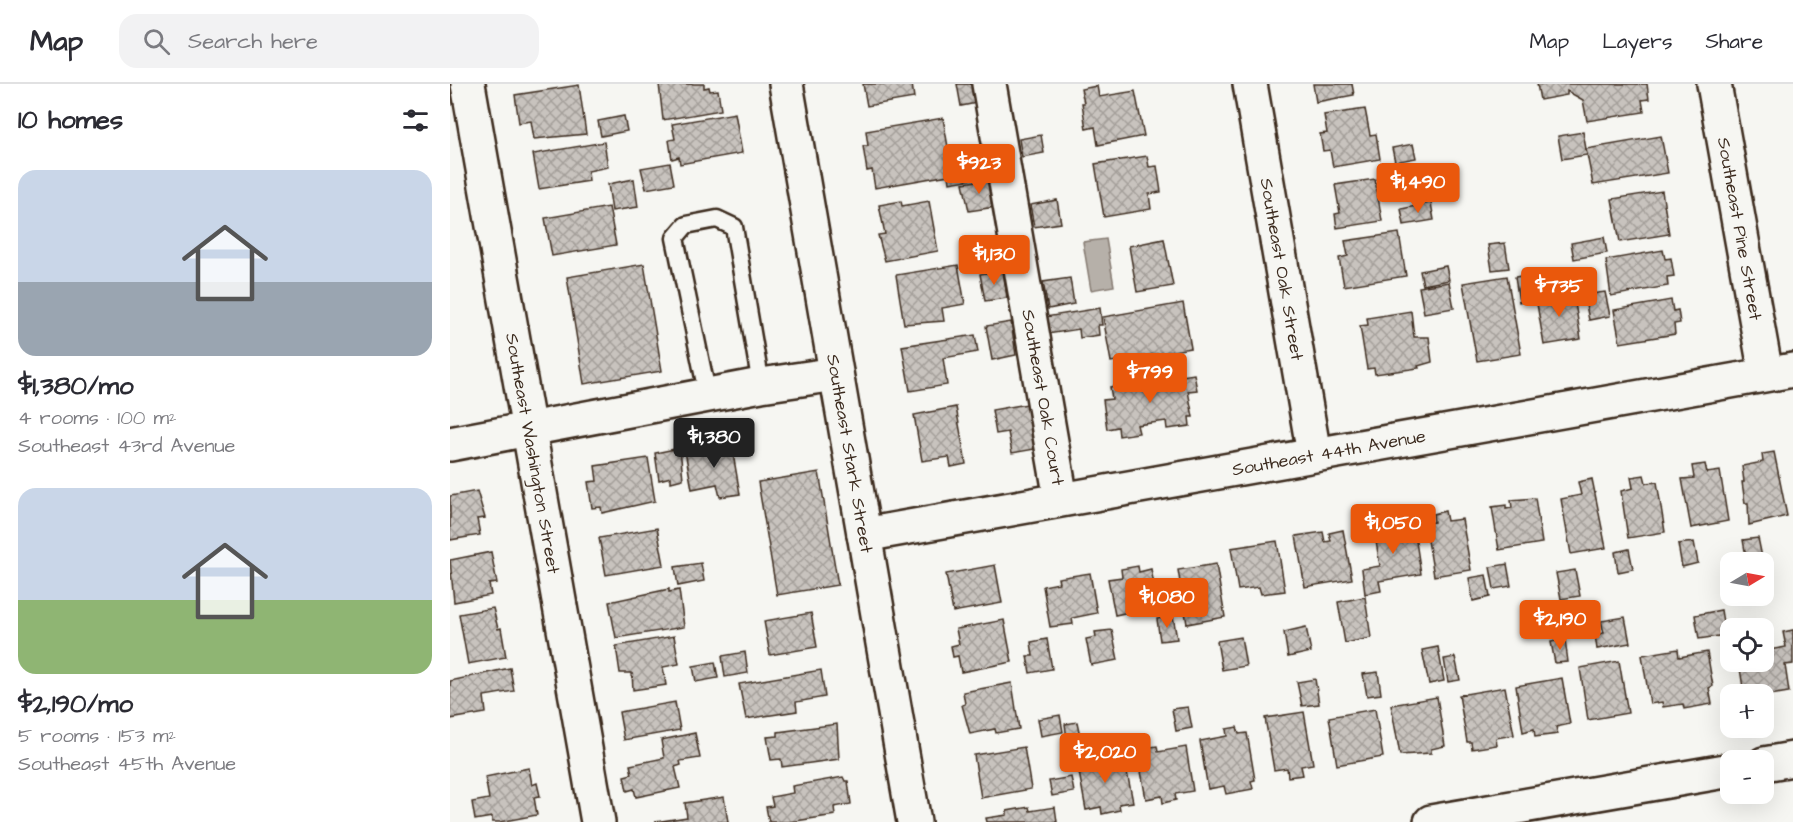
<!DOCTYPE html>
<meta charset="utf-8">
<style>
:root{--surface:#fff;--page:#f2f2f3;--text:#2b2b33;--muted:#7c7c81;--line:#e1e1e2;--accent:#ea580c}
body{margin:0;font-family:"Architects Daughter",sans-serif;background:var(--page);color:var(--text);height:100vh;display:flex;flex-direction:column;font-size:22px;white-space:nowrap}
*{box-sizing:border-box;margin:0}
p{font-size:20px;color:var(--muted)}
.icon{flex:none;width:33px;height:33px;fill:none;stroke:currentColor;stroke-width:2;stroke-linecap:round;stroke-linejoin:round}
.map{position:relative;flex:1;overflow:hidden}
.side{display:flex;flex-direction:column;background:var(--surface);width:450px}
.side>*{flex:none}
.needle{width:39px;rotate:80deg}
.fabs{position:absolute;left:1270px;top:468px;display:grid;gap:12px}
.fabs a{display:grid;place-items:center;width:54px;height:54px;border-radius:12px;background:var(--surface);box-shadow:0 6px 24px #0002;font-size:30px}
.price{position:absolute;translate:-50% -51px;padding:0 14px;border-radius:6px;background:var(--accent);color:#fff;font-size:20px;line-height:39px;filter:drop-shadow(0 2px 3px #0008)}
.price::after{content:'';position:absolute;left:50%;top:36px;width:18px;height:14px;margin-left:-9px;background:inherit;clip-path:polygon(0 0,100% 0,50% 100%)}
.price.selected{background:#222;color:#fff}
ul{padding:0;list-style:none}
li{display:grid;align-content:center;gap:12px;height:318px;padding:0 18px}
li span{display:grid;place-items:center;height:186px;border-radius:18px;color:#555}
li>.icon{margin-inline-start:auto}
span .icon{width:108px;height:108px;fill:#fffc;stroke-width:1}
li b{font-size:26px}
h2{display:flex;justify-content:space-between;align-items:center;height:72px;padding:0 18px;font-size:26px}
header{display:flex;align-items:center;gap:36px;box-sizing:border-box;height:84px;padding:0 30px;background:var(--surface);border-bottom:2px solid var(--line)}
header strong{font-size:28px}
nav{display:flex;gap:33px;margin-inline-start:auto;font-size:21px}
.search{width:420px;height:54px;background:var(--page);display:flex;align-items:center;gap:15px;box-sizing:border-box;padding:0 21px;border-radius:18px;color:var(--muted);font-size:22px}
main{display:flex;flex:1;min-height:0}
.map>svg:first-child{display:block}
.water{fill:#b6b0a9;stroke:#857a71;stroke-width:1.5}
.building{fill:url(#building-cross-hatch);stroke:#3b2a1e;stroke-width:1.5}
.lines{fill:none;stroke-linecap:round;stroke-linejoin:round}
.service-casing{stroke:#3b2a1e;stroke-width:21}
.minor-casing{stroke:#3b2a1e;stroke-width:38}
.tertiary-casing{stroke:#3b2a1e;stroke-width:38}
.service{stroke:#f6f6f2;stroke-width:16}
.minor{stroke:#f6f6f2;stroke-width:33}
.tertiary{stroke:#f6f6f2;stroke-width:33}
.labels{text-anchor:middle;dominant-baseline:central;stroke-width:6;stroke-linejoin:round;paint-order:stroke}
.street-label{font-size:18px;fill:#3b2a1e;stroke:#f6f6f2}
</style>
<header>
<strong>Map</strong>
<div class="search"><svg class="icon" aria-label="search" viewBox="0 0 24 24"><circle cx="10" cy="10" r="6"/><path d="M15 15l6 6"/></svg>Search here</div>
<nav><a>Map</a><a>Layers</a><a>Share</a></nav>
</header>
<main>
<section class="side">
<h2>10 homes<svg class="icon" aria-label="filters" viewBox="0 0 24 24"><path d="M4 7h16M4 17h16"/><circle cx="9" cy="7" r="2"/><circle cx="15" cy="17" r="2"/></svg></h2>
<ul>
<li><span style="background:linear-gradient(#c9d6e8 60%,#9aa5b1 0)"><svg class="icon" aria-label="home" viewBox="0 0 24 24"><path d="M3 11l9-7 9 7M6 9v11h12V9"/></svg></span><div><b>$1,380/mo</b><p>4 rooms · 100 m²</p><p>Southeast 43rd Avenue</p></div></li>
<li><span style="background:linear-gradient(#c9d6e8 60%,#8fb573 0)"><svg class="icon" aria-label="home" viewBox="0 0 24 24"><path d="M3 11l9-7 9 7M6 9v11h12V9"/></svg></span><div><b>$2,190/mo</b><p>5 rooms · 153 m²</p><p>Southeast 45th Avenue</p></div></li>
</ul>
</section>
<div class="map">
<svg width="1343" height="738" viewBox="0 0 1343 738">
<defs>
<pattern id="building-cross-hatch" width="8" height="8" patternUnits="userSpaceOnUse" patternTransform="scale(1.5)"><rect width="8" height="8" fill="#c8c3be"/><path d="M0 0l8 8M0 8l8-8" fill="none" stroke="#a49f9a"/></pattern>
</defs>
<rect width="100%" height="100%" fill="#f6f6f2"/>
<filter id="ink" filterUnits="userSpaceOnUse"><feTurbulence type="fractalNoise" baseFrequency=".0167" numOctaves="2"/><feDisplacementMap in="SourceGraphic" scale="12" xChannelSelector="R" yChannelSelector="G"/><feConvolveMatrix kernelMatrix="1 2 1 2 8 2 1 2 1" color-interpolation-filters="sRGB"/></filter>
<g filter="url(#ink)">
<polygon class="water" points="656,155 664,202 641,206 633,158"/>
<g class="building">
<polygon points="209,0 254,0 254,4 259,3 260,7 268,6 271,26 213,36"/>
<polygon points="413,0 462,0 464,14 417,22"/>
<polygon points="507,0 523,0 527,19 511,22"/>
<polygon points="863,0 902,0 904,11 866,18"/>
<polygon points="1087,0 1197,0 1199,15 1192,16 1194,28 1137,37 1133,16 1117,7 1117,11 1090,16"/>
<polygon points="129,1 136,50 84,55 81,37 69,39 65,11"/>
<polygon points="647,2 649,13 685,7 694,52 648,61 645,43 636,45 632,19 634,19 631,5"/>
<polygon points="915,25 920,51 926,50 930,75 883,83 880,66 873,67 870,50 877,49 874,31"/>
<polygon points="285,29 292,69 230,80 229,73 222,75 219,56 225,55 222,40"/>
<polygon points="174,32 177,47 151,52 148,37"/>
<polygon points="493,34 499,69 535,62 541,92 500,99 499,91 425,104 422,86 417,87 413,62 418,62 416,47"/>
<polygon points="1133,48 1137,71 1112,75 1108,52"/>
<polygon points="591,51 594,69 572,73 569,55"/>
<polygon points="1211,52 1218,89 1143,101 1136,65"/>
<polygon points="154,58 158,83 138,87 139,97 89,105 83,70"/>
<polygon points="963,60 966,74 945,78 942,64"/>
<polygon points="697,72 699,83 707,82 711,108 699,110 701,125 654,133 645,80"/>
<polygon points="220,79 224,100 196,105 191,84"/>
<polygon points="184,95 188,123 162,127 158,100"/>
<polygon points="541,95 545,123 519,127 513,99"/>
<polygon points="925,95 932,137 887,144 885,130 890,129 885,101"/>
<polygon points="1212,107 1219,150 1170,158 1162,115"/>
<polygon points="607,116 611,139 584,143 580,121"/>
<polygon points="451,117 452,122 479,117 488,167 435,177 428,151 435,150 429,121"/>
<polygon points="981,119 984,136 954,141 951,125"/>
<polygon points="159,123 166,161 102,172 95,134"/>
<polygon points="949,149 956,192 894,202 889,174 898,172 895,157"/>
<polygon points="1154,153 1157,169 1124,175 1121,159"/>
<polygon points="714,155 723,202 687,208 679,162"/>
<polygon points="1055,159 1059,184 1042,186 1038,161"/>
<polygon points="1213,166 1215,175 1221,174 1224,192 1217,193 1218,202 1161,212 1156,176"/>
<polygon points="194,180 212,287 134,300 117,193"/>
<polygon points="508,181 515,220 492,224 494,237 454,240 446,191"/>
<polygon points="996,182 999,196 973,201 970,187"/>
<polygon points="553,186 557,214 535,217 530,190"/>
<polygon points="1081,190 1085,216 1069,218 1065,193"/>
<polygon points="1057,192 1071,270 1027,277 1013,199"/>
<polygon points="620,194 624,220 598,225 593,198"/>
<polygon points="999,198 1004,224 974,229 969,203"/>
<polygon points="1123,207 1131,255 1094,261 1086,214"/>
<polygon points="1155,208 1160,232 1139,236 1134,211"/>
<polygon points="1221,216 1223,227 1228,226 1230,239 1224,240 1225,250 1170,259 1164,226"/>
<polygon points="733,219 741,264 661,278 653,233"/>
<polygon points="650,224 652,241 648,241 649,251 630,254 629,245 598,250 595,233"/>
<polygon points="961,227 964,253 979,253 982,278 968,282 969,284 925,290 924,284 917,285 910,242 918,241 917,234"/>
<polygon points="561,238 566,271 542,276 536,242"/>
<polygon points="525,251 528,268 493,274 497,301 460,307 452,262"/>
<polygon points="744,290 747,306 738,307 743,333 739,333 740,342 717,345 716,337 687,341 689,349 669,352 668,343 657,345 653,316 662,315 660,303"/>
<polygon points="577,320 585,365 562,369 558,348 546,350 542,326"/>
<polygon points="506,323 516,380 501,383 499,373 472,377 464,331"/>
<polygon points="281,358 290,410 270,413 267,400 242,405 235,367"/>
<polygon points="230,364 233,395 221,398 221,393 209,396 205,369"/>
<polygon points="1324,368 1337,432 1299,441 1298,419 1295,419 1292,398 1294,398 1292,382 1313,378 1312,370"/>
<polygon points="198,374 205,417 152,429 151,423 142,424 138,398 147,397 145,382"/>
<polygon points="1255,380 1257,389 1270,387 1278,437 1241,444 1232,395 1244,394 1242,382"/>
<polygon points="369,388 388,501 327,511 308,398"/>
<polygon points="1194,391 1196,399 1207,398 1215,448 1178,454 1171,407 1183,404 1181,393"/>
<polygon points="1142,395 1156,464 1121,470 1111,415 1131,411 1128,398"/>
<polygon points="27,407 35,434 27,435 30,451 0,456 0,412"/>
<polygon points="1085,414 1092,459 1049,466 1042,423 1056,421 1056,425 1062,424 1061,416"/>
<polygon points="995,427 997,437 1012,435 1021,486 984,492 975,439 984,438 983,430"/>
<polygon points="949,434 950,440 963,438 971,490 929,497 931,507 915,510 912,485 930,482 924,445 937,443 937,436"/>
<polygon points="207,444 214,481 156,491 149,454"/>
<polygon points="893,446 902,495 855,503 846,452 873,448 875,458 881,457 879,449"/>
<polygon points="1308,454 1313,478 1297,478 1293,456"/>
<polygon points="827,457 835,507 811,510 809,503 788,506 781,464"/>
<polygon points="1244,458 1248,479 1232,483 1228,460"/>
<polygon points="1179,465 1183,485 1168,488 1165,468"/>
<polygon points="41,468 47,499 39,500 41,511 4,518 0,476"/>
<polygon points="251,479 254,497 228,502 225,483"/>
<polygon points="766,480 775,533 737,540 728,486"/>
<polygon points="1057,480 1061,502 1044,505 1040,483"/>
<polygon points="545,481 552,519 503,528 496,490"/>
<polygon points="688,482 689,488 701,485 708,522 665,531 658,495 672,493 671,485"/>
<polygon points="1125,486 1130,512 1111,515 1106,489"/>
<polygon points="640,489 647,529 622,534 623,540 600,543 593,502 609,499 608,494"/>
<polygon points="1036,491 1040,513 1023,517 1019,494"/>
<polygon points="219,505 219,508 229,506 234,543 166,554 159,518"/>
<polygon points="915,513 921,554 895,559 888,518"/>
<polygon points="43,524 48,545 51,544 56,573 18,580 9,530"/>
<polygon points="1271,526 1275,551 1249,555 1245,531"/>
<polygon points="361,529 367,563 320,571 314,537"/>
<polygon points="723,532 727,555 710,557 707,535"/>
<polygon points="1175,533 1180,559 1147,565 1145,551 1154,549 1151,537"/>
<polygon points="554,536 562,578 511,588 508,572 503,573 501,562 509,560 506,545"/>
<polygon points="856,543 861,568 838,573 834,548"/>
<polygon points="662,546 668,576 641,581 636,555 646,553 645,548"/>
<polygon points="1343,546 1343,580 1335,581 1339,608 1314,612 1294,610 1289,578 1314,578 1314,567 1336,563 1333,548"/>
<polygon points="224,552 229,580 213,583 216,601 183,606 182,589 170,589 166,562"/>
<polygon points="791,553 796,582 772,586 767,557"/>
<polygon points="597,555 602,585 580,589 577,572 583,572 581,558"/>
<polygon points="1115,555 1118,578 1105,579 1101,558"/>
<polygon points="988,563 994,597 979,600 972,566"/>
<polygon points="1228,565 1229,573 1257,568 1263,602 1259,604 1262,620 1234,625 1233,620 1213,623 1212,618 1200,620 1192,571"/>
<polygon points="295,568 298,589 275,593 272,572"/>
<polygon points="1005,573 1010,596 998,598 994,575"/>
<polygon points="1169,577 1178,629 1138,636 1130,584"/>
<polygon points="265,578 268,594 246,598 243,582"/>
<polygon points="60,584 64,607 34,612 36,629 0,635 0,597"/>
<polygon points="371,586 375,613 346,618 347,627 296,635 289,600"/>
<polygon points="928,588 931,610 917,612 913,590"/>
<polygon points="1112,594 1120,640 1106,643 1108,650 1085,653 1084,645 1073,648 1066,602"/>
<polygon points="865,595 869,620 852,622 847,598"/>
<polygon points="562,599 569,645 546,649 545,645 520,650 512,621 515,620 513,608"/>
<polygon points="1055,603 1064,651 1046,654 1047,661 1022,665 1021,658 1017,658 1009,611"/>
<polygon points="987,613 995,662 981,665 981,669 950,671 941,621"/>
<polygon points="225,618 230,646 174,656 169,628"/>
<polygon points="738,623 742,644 726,647 722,625"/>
<polygon points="925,625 933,673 887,681 879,633"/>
<polygon points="854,628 863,680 851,682 853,691 838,693 837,684 824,686 815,634"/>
<polygon points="610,631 613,648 591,652 588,635"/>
<polygon points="627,638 632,661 618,663 615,640"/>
<polygon points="387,640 389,675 332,683 331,675 321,676 317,653 328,652 328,648"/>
<polygon points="787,643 789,650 797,649 805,696 801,697 803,705 776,710 774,702 758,705 750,657 777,652 776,645"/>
<polygon points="245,649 250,674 230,677 231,681 225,683 230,704 186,713 184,705 177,707 174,692 182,690 180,681 214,674 211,656"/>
<polygon points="707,662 708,668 736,663 743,707 725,710 726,716 713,719 712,712 696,715 687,665"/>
<polygon points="574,663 581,705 531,714 524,671"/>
<polygon points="648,673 649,678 674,673 683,718 669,720 670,726 652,730 651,723 636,726 627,677"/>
<polygon points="79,684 82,701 87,699 90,712 84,713 87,731 50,738 42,738 42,733 25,736 22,718 39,715 35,693"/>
<polygon points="393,693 395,697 398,697 401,720 384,723 385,731 339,738 319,738 316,723 323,722 321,713 343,709 342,702"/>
<polygon points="621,693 624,708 602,712 599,697"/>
<polygon points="274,713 278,738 205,738 237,733 235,719"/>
<polygon points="579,723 580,727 605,723 607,738 537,738 536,734 557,731 557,727"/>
</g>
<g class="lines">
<defs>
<polyline id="service" points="258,313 225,154 236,141 267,135 284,143 311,301"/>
<g id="minor">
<path id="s1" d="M18,0L148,738"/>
<path id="s2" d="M539,0L611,415"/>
<path id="s3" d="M800,0L864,370"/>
<path id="s4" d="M1264,0L1316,290"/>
<polyline points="0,360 311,301 386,290"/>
<path id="s5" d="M414,451L1343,286"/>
<polyline points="1314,680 1343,675"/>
<polyline points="981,738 1281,686"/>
</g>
<g id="tertiary">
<path id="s6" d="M336,0L464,738"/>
</g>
</defs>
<use href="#service" class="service-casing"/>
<use href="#minor" class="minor-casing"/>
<use href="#tertiary" class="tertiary-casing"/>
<use href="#service" class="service"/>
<use href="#minor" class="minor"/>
<use href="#tertiary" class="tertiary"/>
</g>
</g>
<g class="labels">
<g class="street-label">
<text stroke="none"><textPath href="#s4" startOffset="147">Southeast Pine Street</textPath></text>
<text stroke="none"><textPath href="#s3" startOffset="188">Southeast Oak Street</textPath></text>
<text stroke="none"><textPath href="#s2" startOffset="318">Southeast Oak Court</textPath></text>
<text stroke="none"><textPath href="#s5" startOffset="472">Southeast 44th Avenue</textPath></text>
<text stroke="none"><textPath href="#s1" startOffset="375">Southeast Washington Street</textPath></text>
<text stroke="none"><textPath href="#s6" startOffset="375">Southeast Stark Street</textPath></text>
</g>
</g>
</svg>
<div class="fabs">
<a><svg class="needle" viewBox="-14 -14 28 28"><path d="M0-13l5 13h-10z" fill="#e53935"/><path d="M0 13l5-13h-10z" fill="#7c7c81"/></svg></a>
<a><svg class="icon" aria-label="locate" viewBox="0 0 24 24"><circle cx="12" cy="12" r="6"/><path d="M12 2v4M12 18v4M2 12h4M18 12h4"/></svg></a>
<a>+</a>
<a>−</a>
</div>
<b class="price" style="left:529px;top:111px">$923</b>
<b class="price" style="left:968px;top:130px">$1,490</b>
<b class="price" style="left:544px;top:202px">$1,130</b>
<b class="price" style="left:1109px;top:234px">$735</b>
<b class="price" style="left:700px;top:320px">$799</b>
<b class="price selected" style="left:264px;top:385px">$1,380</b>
<b class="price" style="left:943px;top:471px">$1,050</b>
<b class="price" style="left:717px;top:545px">$1,080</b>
<b class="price" style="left:1110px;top:567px">$2,190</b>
<b class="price" style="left:655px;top:700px">$2,020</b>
</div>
</main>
